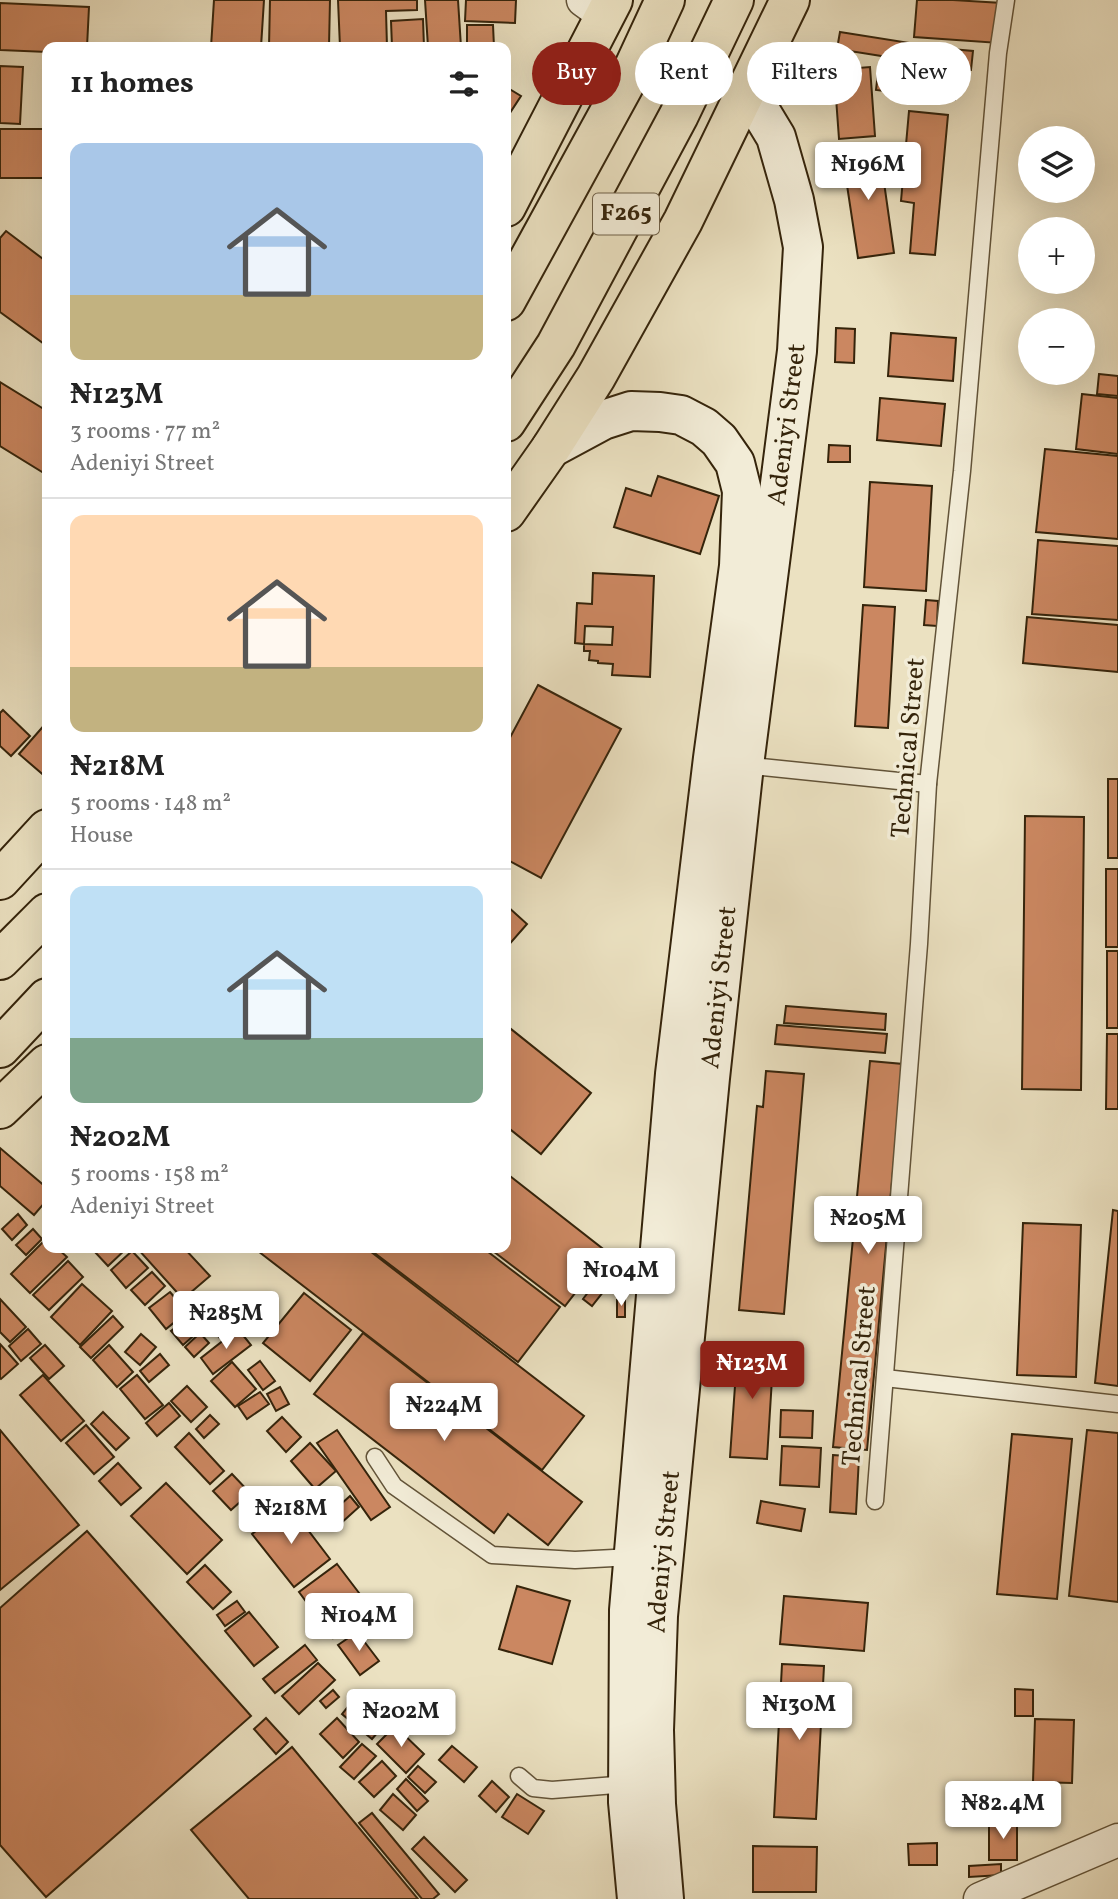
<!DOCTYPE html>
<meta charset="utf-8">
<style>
:root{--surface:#fff;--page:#f6f6f6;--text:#222;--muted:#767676;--line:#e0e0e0;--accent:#8f2418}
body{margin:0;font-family:Vollkorn,serif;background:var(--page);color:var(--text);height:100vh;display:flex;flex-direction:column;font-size:26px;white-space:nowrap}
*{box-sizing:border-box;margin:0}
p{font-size:23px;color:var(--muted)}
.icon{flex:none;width:38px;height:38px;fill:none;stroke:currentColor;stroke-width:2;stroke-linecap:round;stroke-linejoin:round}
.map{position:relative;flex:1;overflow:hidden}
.panel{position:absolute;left:42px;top:42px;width:469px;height:1211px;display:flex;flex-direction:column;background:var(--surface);border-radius:14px;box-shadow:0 7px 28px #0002}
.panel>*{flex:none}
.hud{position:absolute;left:532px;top:42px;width:480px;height:63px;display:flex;gap:14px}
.tools{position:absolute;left:1018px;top:126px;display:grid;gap:14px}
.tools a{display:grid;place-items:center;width:77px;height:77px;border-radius:50%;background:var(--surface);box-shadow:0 7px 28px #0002;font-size:35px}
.price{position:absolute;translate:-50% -60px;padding:0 16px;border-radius:7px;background:#fff;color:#222;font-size:23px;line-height:46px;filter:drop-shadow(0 2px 4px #0008)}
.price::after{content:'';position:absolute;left:50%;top:42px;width:21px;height:16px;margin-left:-10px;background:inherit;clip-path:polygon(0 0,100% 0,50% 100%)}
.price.on{background:var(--accent);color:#fff}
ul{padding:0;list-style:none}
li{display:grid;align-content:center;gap:14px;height:371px;padding:0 28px}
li+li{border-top:2px solid var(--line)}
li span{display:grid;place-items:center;height:217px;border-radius:14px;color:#555}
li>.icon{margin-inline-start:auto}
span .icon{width:126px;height:126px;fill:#fffc;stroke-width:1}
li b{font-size:30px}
h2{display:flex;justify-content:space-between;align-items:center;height:84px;padding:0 28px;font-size:30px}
.pill{padding:0 24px;border-radius:32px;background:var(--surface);box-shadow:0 7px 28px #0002;font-size:24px;line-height:63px}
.pill.on{background:var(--accent);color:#fff}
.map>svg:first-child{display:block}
.building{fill:#cb8761;stroke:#35240b;stroke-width:2;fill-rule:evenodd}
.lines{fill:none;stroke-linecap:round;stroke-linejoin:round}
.lane-casing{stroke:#625338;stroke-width:19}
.street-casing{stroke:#625338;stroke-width:35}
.secondary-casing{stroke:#35240b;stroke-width:42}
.primary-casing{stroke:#35240b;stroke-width:42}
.highway-casing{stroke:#35240b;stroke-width:42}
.lane{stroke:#f2ecd7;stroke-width:16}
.street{stroke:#f2ecd7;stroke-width:32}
.secondary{stroke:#f2ecd7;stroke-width:38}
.primary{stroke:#ebe1c1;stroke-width:38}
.highway{stroke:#ebe1c1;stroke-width:38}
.labels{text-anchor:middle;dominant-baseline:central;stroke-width:7;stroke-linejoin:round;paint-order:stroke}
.shield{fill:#f2ecd7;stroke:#6e6048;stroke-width:2}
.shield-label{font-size:24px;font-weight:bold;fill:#35240b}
.street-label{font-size:26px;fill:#35240b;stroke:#f2ecd7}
</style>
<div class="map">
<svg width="1118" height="1899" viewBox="0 0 1118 1899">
<rect width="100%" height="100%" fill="#ebe1c1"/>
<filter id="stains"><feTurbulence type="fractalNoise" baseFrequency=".00286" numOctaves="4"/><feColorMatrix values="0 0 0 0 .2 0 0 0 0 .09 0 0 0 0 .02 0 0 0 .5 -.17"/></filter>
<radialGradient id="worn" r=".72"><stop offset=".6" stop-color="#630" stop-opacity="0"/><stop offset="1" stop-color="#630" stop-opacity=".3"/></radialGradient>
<g class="building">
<polygon points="214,0 264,0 261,47 211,47"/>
<polygon points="270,0 330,0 329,47 269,47"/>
<polygon points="338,0 417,0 417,10 386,11 387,47 340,47"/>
<polygon points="425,0 458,0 461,47 428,47"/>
<polygon points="466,0 516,0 515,23 465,21"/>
<polygon points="917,0 953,0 1002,3 999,43 914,37"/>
<polygon points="0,3 89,7 87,47 47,47 47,52 0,50"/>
<polygon points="423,19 424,47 392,47 391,21"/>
<polygon points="467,25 493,25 494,47 467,47"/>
<polygon points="840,32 916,44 913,61 837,49"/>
<polygon points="917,46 973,51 971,70 915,65"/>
<polygon points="879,64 958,73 955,100 876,90"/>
<polygon points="0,66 23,67 20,124 0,123"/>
<polygon points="870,67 875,136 839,139 834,70"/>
<polygon points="506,87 521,96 506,119"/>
<polygon points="909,111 948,115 935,255 910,253 914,203 901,201"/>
<rect x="0" y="129" width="47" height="49"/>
<polygon points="879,147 894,253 858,258 842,152"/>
<polygon points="6,231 47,262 47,346 0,312 0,238"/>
<polygon points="836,328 855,329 854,363 835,362"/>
<polygon points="891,333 956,338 953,381 888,376"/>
<polygon points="1099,374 1118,376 1118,396 1097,394"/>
<polygon points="0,382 47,411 47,475 0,446"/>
<polygon points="1082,394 1118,398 1118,454 1076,449"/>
<polygon points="880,398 945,404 941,446 877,440"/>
<polygon points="829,445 850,446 850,462 828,462"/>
<polygon points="1045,449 1118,456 1118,539 1036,532"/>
<polygon points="658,476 719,496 700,554 614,527 626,488 651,496"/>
<polygon points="870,482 932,486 926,591 864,587"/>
<polygon points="1038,540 1118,546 1118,620 1032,614"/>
<path d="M593,573L654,576L650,677L612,675L613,664L598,663V661L589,660L590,651H584V644L575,643L577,603L592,604ZM585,626L613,627L612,645L584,644Z"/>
<polygon points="926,600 938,601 937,626 924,625"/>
<polygon points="863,605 895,607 888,728 855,726"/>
<polygon points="1027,617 1118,625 1118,672 1023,663"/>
<polygon points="538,685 621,729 541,878 506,859 506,745"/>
<polygon points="3,710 30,736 11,756 0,746 0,713"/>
<polygon points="47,722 47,778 19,754"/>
<rect x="1108" y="779" width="10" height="79"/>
<polygon points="1025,816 1084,817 1081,1090 1022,1089"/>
<rect x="1106" y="869" width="12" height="78"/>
<polygon points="506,905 527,924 506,948"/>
<rect x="1107" y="951" width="11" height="77"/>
<polygon points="786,1006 886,1014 885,1030 784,1023"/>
<polygon points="506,1025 591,1093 541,1154 506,1126"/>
<polygon points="777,1025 887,1034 885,1053 775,1044"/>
<polygon points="1107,1034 1118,1034 1118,1109 1106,1109"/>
<polygon points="870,1061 903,1064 867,1450 833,1447"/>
<polygon points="766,1071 804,1074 784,1314 739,1310 757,1106 763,1107"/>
<polygon points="0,1148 47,1188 47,1200 34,1215 0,1186"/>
<polygon points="506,1173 607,1252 565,1306 489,1248 506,1248"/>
<polygon points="1113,1210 1118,1211 1118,1386 1095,1383"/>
<polygon points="18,1214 27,1225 12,1240 2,1229"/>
<polygon points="1023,1223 1081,1225 1076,1377 1017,1375"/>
<polygon points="33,1229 42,1239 26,1255 16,1245"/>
<polygon points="47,1238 47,1248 57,1248 67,1257 30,1293 11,1274"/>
<polygon points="97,1248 127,1248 108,1266 94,1251"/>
<polygon points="137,1248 184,1248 210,1276 183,1299"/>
<polygon points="254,1248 366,1248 584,1416 542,1470"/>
<polygon points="368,1248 483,1248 560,1307 518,1362"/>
<polygon points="132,1251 148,1268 126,1288 111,1270"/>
<polygon points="68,1261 83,1277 49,1310 33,1295"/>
<polygon points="605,1270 614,1278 592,1306 583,1299"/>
<polygon points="152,1272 165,1286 145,1305 131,1290"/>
<polygon points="82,1284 112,1311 80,1345 51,1317"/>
<polygon points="170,1292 187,1312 166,1329 149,1308"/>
<polygon points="212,1293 225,1310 206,1324 194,1306"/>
<polygon points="304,1293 351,1330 310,1381 263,1343"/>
<polygon points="0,1299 26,1327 10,1342 0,1332"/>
<rect x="617" y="1300" width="8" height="17"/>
<polygon points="227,1313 236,1325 219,1337 210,1324"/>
<polygon points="113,1316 123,1327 91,1358 80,1347"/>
<polygon points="188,1318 199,1331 183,1345 171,1331"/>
<polygon points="28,1329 41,1344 21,1361 9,1346"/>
<polygon points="238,1329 251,1345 213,1374 201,1358"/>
<polygon points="200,1333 209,1343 194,1357 185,1347"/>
<polygon points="363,1333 582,1502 548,1545 508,1514 494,1533 314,1394"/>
<polygon points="141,1334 156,1347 140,1365 125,1352"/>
<polygon points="738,1343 774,1346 767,1459 730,1457"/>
<polygon points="0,1344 18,1364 1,1379 0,1378"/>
<polygon points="45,1345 64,1366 49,1379 30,1358"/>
<polygon points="109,1345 133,1372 117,1387 93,1360"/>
<polygon points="160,1354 169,1365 149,1382 140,1371"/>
<polygon points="260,1361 275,1381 263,1390 248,1370"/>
<polygon points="232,1362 256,1389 235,1407 211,1381"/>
<polygon points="43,1375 84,1421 61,1441 20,1395"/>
<polygon points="137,1375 163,1405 145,1419 120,1389"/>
<polygon points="187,1386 207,1407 191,1422 171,1401"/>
<polygon points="280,1387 289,1404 276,1411 267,1394"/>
<polygon points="260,1392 269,1404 247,1419 238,1406"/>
<polygon points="169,1403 180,1416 157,1436 146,1423"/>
<polygon points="781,1410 813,1411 812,1438 780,1437"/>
<polygon points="103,1412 129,1438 116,1450 91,1424"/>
<polygon points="210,1415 219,1424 204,1438 196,1429"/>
<polygon points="282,1417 301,1437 286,1452 267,1431"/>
<polygon points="86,1425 114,1457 94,1474 66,1443"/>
<polygon points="0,1430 79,1525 0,1590"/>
<polygon points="337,1430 390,1507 371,1520 317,1443"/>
<polygon points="1087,1430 1118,1433 1118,1602 1069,1596"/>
<polygon points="189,1433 224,1471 210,1484 175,1447"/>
<polygon points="1012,1434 1072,1439 1057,1599 997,1594"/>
<polygon points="310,1443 336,1471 315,1489 291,1461"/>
<polygon points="782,1446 821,1448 819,1487 780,1485"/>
<polygon points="833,1455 859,1457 856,1514 830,1512"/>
<polygon points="118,1463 141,1488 121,1505 99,1481"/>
<polygon points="232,1474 250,1493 231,1510 213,1491"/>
<polygon points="166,1483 222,1540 187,1574 131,1516"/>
<polygon points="350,1496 359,1507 340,1524 330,1514"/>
<polygon points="761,1501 805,1509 801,1531 757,1523"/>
<polygon points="289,1505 330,1559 294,1587 252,1534"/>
<polygon points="87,1531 251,1716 46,1897 0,1845 0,1608"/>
<polygon points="337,1564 372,1610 333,1638 299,1592"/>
<polygon points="205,1565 231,1592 213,1609 187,1582"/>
<polygon points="517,1586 570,1601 552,1664 499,1649"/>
<polygon points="784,1596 868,1603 864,1651 780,1644"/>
<polygon points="237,1601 245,1612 225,1626 217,1615"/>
<polygon points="249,1612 278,1647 254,1666 225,1631"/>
<polygon points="357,1632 379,1661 360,1675 338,1645"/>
<polygon points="305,1645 317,1660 275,1693 263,1679"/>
<polygon points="318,1663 335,1680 299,1714 282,1696"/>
<polygon points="782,1664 824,1666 816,1819 774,1817"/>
<polygon points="1015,1689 1033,1690 1033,1716 1015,1716"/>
<polygon points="333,1690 339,1697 326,1708 320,1701"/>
<polygon points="359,1693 390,1718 372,1739 342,1714"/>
<polygon points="266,1718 288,1742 276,1754 254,1729"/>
<polygon points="337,1718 359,1742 343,1758 320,1734"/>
<polygon points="1035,1719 1074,1720 1072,1783 1033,1782"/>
<polygon points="395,1726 424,1754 406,1773 377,1744"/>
<polygon points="362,1744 376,1756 354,1779 340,1767"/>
<polygon points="452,1746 477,1767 464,1782 439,1760"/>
<polygon points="292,1747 418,1899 249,1899 191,1830"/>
<polygon points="382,1761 396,1776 374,1797 359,1782"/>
<polygon points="418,1766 436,1782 425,1793 408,1777"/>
<polygon points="406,1779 428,1801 417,1811 397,1789"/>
<polygon points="492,1781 509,1797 496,1812 479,1796"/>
<polygon points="393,1794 416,1815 403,1830 380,1810"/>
<polygon points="517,1794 544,1811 528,1834 502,1817"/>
<polygon points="372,1813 439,1894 433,1899 422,1899 359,1823"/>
<rect x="989" y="1822" width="28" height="38"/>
<polygon points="424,1837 467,1880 455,1892 412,1849"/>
<polygon points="937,1843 937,1865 909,1865 908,1844"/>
<polygon points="753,1846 817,1847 816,1892 753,1892"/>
<polygon points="1001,1864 1001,1875 969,1877 969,1866"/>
</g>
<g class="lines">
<defs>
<g id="lane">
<polyline points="742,765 928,784"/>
<polyline points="885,1378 1118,1404"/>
<polyline points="375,1457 394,1486 492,1555 575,1560 633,1557"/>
<polyline points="875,1501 919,944 928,784 962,471 998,53 1006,0"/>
<polyline points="519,1776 533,1788 552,1790 628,1784"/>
</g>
<g id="street">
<polyline points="583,0 605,16"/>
<polyline points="980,1899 1118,1840"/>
</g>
<g id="secondary">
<polyline points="551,448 603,420 631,411 660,412 681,415 704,427 719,440 735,463 742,491 739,566 713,758 675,1074 629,1610 628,1802 637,1899"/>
<path id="s1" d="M664,1899L656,1804L654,1730L658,1616L710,1078L744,765L797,351L803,247L794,200L776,137L747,89"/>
</g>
<g id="primary">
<polyline points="506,207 613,0"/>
<polyline points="506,512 551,448 596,377 683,221 790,0"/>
<polyline points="0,880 47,829"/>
<polyline points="0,1109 47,1064"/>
</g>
<g id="highway">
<polyline points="506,301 633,69 665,0"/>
<polyline points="506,422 556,345 679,115 734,0"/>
<polyline points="0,960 47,913"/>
<polyline points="0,1048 47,998"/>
</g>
</defs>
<use href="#lane" class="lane-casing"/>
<use href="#street" class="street-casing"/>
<use href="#secondary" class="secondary-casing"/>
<use href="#primary" class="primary-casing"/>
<use href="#highway" class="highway-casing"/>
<use href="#lane" class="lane"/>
<use href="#street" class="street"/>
<use href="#secondary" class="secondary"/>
<use href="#primary" class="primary"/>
<use href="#highway" class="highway"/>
</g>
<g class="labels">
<rect class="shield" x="593" y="193.5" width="66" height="41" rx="5"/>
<g class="shield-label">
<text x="626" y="214">F265</text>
</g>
<g class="street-label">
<text stroke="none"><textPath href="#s1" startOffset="1482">Adeniyi Street</textPath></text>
<text transform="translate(909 748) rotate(-85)">Technical Street</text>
<text stroke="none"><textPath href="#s1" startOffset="915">Adeniyi Street</textPath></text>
<text transform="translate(860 1376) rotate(-85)">Technical Street</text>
<text stroke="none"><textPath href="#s1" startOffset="348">Adeniyi Street</textPath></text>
</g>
</g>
<rect width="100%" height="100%" filter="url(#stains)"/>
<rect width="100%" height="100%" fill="url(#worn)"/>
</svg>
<div class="tools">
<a><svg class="icon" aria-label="layers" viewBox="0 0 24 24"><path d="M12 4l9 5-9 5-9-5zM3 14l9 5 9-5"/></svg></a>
<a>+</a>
<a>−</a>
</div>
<b class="price" style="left:868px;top:202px">₦196M</b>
<b class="price" style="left:868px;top:1256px">₦205M</b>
<b class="price" style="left:621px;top:1308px">₦104M</b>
<b class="price" style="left:226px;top:1351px">₦285M</b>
<b class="price on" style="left:752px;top:1401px">₦123M</b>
<b class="price" style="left:444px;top:1443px">₦224M</b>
<b class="price" style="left:291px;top:1546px">₦218M</b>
<b class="price" style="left:359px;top:1653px">₦104M</b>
<b class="price" style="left:799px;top:1742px">₦130M</b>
<b class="price" style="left:401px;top:1749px">₦202M</b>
<b class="price" style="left:1003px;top:1841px">₦82.4M</b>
<div class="hud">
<a class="pill on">Buy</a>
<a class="pill">Rent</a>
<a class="pill">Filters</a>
<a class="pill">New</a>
</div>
<section class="panel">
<h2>11 homes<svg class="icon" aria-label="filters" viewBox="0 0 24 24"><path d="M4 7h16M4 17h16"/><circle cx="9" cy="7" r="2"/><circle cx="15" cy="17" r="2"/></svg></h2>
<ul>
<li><span style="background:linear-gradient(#a9c7e8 70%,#c2b280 0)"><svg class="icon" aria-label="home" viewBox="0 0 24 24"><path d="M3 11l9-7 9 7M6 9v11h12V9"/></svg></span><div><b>₦123M</b><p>3 rooms · 77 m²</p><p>Adeniyi Street</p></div></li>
<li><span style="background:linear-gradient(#ffd9b3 70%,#c2b280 0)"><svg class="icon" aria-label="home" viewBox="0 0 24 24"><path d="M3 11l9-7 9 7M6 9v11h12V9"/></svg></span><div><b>₦218M</b><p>5 rooms · 148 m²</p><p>House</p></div></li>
<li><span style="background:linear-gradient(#bfe0f5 70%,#7fa58c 0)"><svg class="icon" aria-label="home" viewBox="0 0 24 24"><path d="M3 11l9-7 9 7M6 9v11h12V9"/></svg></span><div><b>₦202M</b><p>5 rooms · 158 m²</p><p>Adeniyi Street</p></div></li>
</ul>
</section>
</div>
